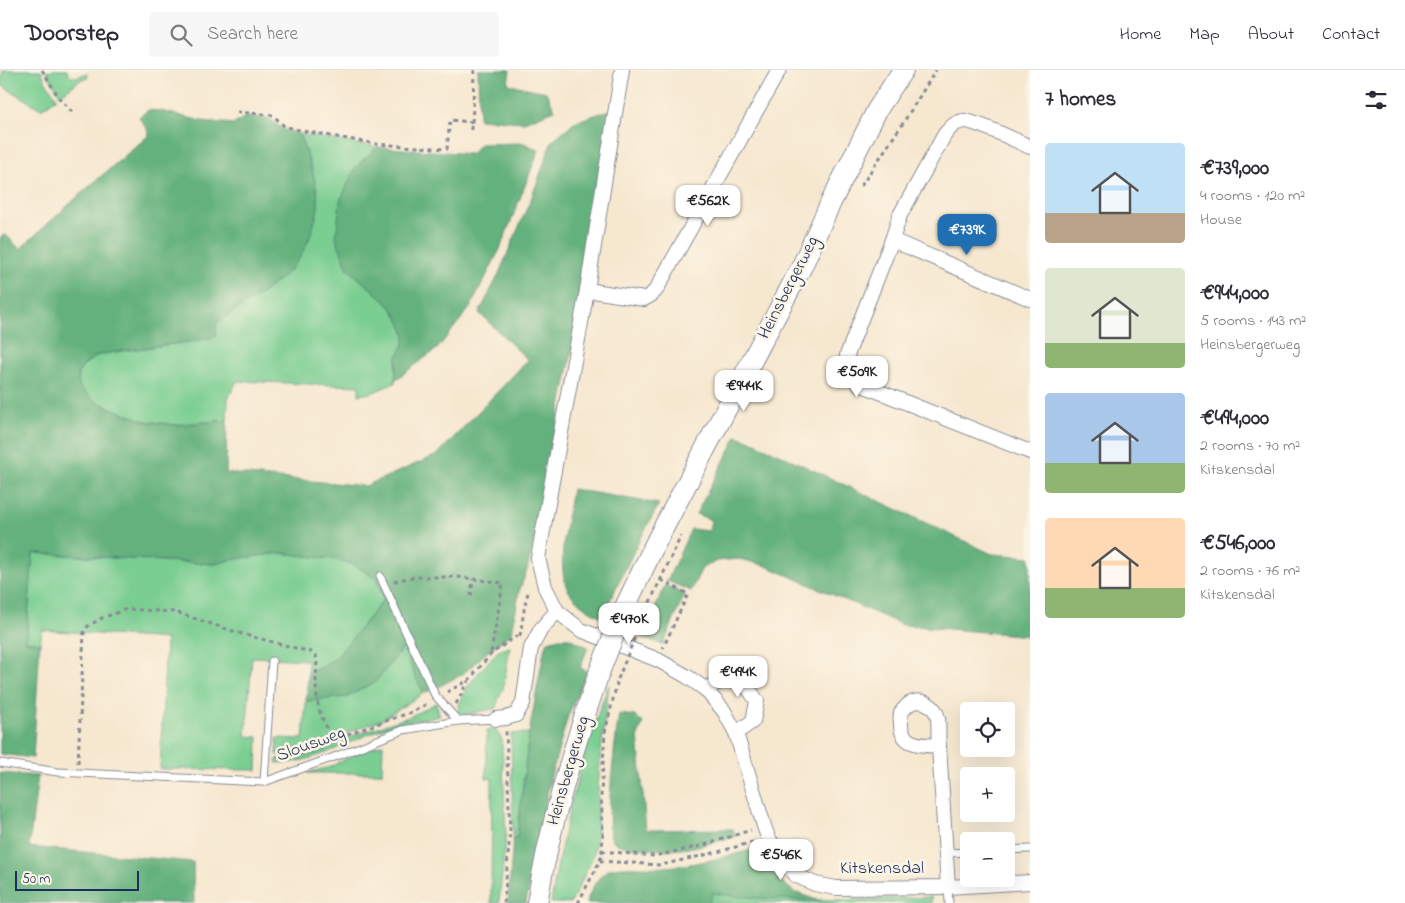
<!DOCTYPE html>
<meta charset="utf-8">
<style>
:root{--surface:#fff;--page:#f7f7f7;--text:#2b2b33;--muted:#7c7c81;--line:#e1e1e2;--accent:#1f6fb2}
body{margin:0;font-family:"Indie Flower",sans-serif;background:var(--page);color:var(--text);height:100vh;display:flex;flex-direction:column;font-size:19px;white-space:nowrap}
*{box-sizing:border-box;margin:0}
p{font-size:16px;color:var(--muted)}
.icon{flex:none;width:28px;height:28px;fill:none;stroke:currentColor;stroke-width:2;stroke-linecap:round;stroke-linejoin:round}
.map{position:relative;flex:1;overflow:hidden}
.drawer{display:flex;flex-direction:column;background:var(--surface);width:375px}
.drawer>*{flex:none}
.buttons{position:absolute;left:960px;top:632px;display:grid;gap:10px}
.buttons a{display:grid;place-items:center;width:55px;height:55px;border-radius:5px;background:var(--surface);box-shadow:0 5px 20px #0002;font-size:25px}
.scale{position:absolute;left:15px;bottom:12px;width:124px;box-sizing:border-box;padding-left:5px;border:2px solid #1b2f5e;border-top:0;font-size:14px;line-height:18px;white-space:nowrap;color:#1b2f5e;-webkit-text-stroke:4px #fcf5e5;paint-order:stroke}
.price{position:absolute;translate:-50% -42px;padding:0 11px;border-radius:10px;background:#fff;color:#222;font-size:16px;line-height:32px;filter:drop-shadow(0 1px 2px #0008)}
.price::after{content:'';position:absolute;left:50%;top:30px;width:15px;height:11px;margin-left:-8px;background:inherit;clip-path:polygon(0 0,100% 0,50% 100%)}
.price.selected{background:var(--accent);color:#fff}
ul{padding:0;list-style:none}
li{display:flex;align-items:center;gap:15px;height:125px;padding:0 15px}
li span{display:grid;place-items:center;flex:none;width:140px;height:100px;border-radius:5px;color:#555}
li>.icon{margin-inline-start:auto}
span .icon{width:60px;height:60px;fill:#fffc;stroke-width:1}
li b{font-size:21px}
h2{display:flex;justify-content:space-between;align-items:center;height:60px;padding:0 15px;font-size:21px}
header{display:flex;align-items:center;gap:30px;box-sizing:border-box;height:70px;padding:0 25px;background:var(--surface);border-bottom:1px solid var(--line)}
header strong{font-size:24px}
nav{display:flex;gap:28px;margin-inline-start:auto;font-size:18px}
.search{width:350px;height:45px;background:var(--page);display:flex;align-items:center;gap:12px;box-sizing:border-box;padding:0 18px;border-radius:5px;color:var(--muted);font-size:19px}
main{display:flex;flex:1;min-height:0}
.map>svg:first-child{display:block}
.green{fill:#7ace92;stroke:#4a7e78}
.forest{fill:#63b17c;stroke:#3f706d}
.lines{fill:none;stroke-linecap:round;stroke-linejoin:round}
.service-casing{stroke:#888b96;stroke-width:9}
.minor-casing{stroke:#888b96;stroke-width:16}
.secondary-casing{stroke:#888b96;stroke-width:22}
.path{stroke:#888b96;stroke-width:3;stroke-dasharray:4 4;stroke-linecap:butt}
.service{stroke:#fff;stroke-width:7}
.minor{stroke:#fff;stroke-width:14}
.secondary{stroke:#fff;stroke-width:20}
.secondary-bridge-casing{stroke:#888b96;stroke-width:22;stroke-linecap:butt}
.path-bridge{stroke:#888b96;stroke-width:3;stroke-dasharray:4 4;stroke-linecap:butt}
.secondary-bridge{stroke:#fff;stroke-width:20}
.labels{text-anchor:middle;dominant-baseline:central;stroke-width:5;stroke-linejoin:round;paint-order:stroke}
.street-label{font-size:18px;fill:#1b2f5e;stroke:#fcf5e5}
</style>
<header>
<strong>Doorstep</strong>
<div class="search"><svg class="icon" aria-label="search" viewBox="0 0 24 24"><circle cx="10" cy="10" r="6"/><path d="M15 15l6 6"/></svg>Search here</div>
<nav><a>Home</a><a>Map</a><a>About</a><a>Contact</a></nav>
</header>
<main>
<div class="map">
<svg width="1030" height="833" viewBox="0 0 1030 833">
<rect width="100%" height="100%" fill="#fcf5e5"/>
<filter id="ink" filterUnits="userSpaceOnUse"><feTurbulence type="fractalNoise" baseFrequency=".02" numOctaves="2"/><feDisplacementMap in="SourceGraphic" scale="10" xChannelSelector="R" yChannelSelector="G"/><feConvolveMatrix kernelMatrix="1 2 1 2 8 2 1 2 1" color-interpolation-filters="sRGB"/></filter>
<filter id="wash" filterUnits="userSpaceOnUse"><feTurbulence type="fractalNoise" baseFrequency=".0096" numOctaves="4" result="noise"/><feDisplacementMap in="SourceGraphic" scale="20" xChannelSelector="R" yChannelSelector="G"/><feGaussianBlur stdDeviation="1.12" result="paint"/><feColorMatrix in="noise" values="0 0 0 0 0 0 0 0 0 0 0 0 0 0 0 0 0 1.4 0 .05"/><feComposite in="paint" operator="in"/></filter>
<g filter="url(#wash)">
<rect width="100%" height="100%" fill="#f6e7cf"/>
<g class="green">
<polygon points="3,0 41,0 46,12 57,28 41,39 1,15"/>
<path d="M54,0H67C71,13 79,4 87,4L88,8L82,9L60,25L46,1Z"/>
<path d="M299,64L377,77L355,98L348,199C368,217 407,242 405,271C404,277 400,280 398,285C395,293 396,304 395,313L371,323L359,325V316L237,311L228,329L227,350L175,355L145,351L115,340L93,330L79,316L78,303L86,293L98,285L121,281L195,271L217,252L267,219L309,169L318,135L311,96Z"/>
<polygon points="33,483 214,494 234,489 281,483 333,489 353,494 375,508 384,529 335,589 308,604 308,590 252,587 246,666 258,667 257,700 160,699 166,569 42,560 40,573 26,571"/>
<polygon points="404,577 414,604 424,623 381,650 344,664 316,677 297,683 277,685 277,668 303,669 306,631 347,627 375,612"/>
<polygon points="510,577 503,619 498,629 497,638 457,646 460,633 466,619 475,607 498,581"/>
<path d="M609,615L601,681L598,719L597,767L593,787L571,833H551C563,759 581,685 609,615Z"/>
<path d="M436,633L440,646C423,649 406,651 390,656C353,668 314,695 276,693V690L301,687L322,681L348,667L409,647Z"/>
<polygon points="494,659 499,664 502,670 506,766 499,833 491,833 492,709 486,708 487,661"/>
<polygon points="529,663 517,767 513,768 511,664"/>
<polygon points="383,674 382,703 307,703 330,697 355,684"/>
<path d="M712,822C784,833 859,830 931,827L932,833H709Z"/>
</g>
<g class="forest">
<polygon points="478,0 510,0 508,14 546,22 555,40 524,52 479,49"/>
<path d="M148,40L161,41L202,51L234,54L245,47L268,48L283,59L299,64C307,86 318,110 318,135C318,143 314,153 312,161C309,170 304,180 299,189C282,214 242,235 217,252L216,267L195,271L121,281L98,285L86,293L78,303L79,316L93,330L115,340L145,351L175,355L227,350L226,403L365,416L437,385L528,290L479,243L497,208L533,124L552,71L574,52L610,40L580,242L532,480L527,500L519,522L512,563L486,583L463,604L438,617L424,623L414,604L404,577L375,612L347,627L306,631L308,604L335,589L384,529L375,508L353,494L333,489L281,483L234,489L215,494L33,483L26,571L40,573L33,688L0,684V168L5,164L20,179L85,120L149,65L147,59L139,47Z"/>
<polygon points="524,73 539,80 500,179 470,238 437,279 395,310 397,286 404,275 405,265 401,254 394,241 386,232 348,199 336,168 340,131 355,98 377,77 471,84 480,74"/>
<polygon points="737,366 749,370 992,484 1030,487 1030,566 903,555 764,495 739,489 717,491 702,498 691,521 667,511 691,459 709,461 711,450 696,444"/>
<path d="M572,419L659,434L636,477L602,547C589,541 574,532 567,518C556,494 568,445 572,419Z"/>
<polygon points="665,515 685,524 663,575 643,567"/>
<polygon points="559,568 569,568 588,577 580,598 587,601 568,646 550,709 526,833 508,833 513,768 517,767 529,663 544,581 548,571"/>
<path d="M619,644L635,646L643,652L638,666L646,760L733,759L735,767C714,772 692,779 671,780C660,780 648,779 637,778C629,777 617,777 612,769C604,757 616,663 619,644Z"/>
<polygon points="0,703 38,706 29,777 193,792 194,833 0,833"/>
<path d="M759,778L775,806L794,822L820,831L739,827L713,823L709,833H586C591,821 597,805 610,799C618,795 652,798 664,797C696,795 728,786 759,778Z"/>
</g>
</g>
<g filter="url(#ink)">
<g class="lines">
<defs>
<g id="service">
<polyline points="380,506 435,625 458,651"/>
<polyline points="0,693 58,702 264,712 337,686 403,660 458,651 496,649"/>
<polyline points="264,712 272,591"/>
<polyline points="1006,780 1030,779"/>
<polyline points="946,783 969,782"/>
<polyline points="948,817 949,833"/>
</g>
<g id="minor">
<polyline points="622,0 587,220 538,488 545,517 557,541 581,560 658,590 688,607 705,619 724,641 736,663 764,756 768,767 782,790 795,805 815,814 836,818 948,817 1030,812"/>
<path d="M1030,77C1017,71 976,51 964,51C955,52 951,57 945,64L900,145L892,170L847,285L849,303L860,314L1030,382"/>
<polyline points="892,170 1030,229"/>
<polyline points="587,220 644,229 651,225 656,220 779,0"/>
<polyline points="705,619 723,610 744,612 757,631 753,651 736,663"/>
<polyline points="496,649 506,648 516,645 523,633 531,578 541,559 557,541"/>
<path d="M939,676C938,667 939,657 938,649C936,635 921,627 909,634C906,637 903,639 901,643C900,646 901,650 901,654C901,676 922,675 939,676L948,817"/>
</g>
<g id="secondary">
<polyline points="625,537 657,470 802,196 831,132 877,40 903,0"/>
<path d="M537,833C550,753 574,676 600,600"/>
</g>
</defs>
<use href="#service" class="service-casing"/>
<use href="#minor" class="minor-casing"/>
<use href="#secondary" class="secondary-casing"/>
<g class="path">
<polyline points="42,0 60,29 73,43"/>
<polyline points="237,42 273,45 284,56 303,61 376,74 447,79 450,50 472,52 470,64"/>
<polyline points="472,52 473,37 474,0"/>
<polyline points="861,116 903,53 936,0"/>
<polyline points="661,510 688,524 663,578"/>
<polyline points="394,511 413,507 458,507 503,513 491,583"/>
<polyline points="471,526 473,509"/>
<polyline points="643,547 681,466"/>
<polyline points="520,566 525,534 529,519"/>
<polyline points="447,622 469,610 491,584 509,571 519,565"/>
<polyline points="456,634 468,611"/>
<polyline points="319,679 345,665 412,642 429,633"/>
<polyline points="276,687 302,684 309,682"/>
<path d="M78,693L84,562L88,556L102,548L127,539L175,542L242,564L311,582L316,585C318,594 316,601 316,610C316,634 320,650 335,670"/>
<polyline points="602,781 654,786 701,776 751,760"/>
<polyline points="600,791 661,795 718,782 756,771"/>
<polyline points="504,833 510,763 506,661"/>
<polyline points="578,833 600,791 602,781 603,766 601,724 605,662 618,609"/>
</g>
<use href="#service" class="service"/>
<use href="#minor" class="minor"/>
<use href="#secondary" class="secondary"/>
<defs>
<polyline id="secondary-bridge" points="600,600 625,537"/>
</defs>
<use href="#secondary-bridge" class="secondary-bridge-casing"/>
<polyline class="path-bridge" points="618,609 643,547"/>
<use href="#secondary-bridge" class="secondary-bridge"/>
</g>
</g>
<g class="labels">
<g class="street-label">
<text transform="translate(789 218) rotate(-63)">Heinsbergerweg</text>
<text transform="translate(311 675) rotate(-20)">Slousweg</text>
<text transform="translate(569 701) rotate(-74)">Heinsbergerweg</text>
<text x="882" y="799">Kitskensdal</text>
</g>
</g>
</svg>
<div class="buttons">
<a><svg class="icon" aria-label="locate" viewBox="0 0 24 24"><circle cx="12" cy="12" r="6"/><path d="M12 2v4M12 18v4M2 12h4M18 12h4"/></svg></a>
<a>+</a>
<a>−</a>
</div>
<div class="scale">50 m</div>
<b class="price" style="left:708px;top:157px">€562K</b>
<b class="price selected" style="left:967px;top:186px">€739K</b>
<b class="price" style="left:857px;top:328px">€509K</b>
<b class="price" style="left:744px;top:342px">€944K</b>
<b class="price" style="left:629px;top:575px">€470K</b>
<b class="price" style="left:738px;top:628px">€494K</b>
<b class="price" style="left:781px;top:811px">€546K</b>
</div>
<section class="drawer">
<h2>7 homes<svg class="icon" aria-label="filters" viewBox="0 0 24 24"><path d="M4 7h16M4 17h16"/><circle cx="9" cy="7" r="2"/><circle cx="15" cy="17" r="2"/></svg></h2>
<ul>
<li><span style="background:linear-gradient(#bfe0f5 70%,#b9a48a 0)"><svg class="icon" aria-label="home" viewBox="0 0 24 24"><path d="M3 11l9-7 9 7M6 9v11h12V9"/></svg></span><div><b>€739,000</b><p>4 rooms · 120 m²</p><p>House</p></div></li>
<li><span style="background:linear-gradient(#dfe7d0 75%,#8fb573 0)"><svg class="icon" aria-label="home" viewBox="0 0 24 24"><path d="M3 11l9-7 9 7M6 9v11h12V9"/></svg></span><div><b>€944,000</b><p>5 rooms · 143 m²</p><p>Heinsbergerweg</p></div></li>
<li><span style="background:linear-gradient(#a9c7e8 70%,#8fb573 0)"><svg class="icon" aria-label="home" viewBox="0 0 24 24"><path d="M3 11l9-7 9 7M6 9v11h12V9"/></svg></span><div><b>€494,000</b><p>2 rooms · 70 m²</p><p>Kitskensdal</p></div></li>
<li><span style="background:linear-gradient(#ffd9b3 70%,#8fb573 0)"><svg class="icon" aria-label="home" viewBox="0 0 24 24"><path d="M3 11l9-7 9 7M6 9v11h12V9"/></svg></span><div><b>€546,000</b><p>2 rooms · 76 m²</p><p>Kitskensdal</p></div></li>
</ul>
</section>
</main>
